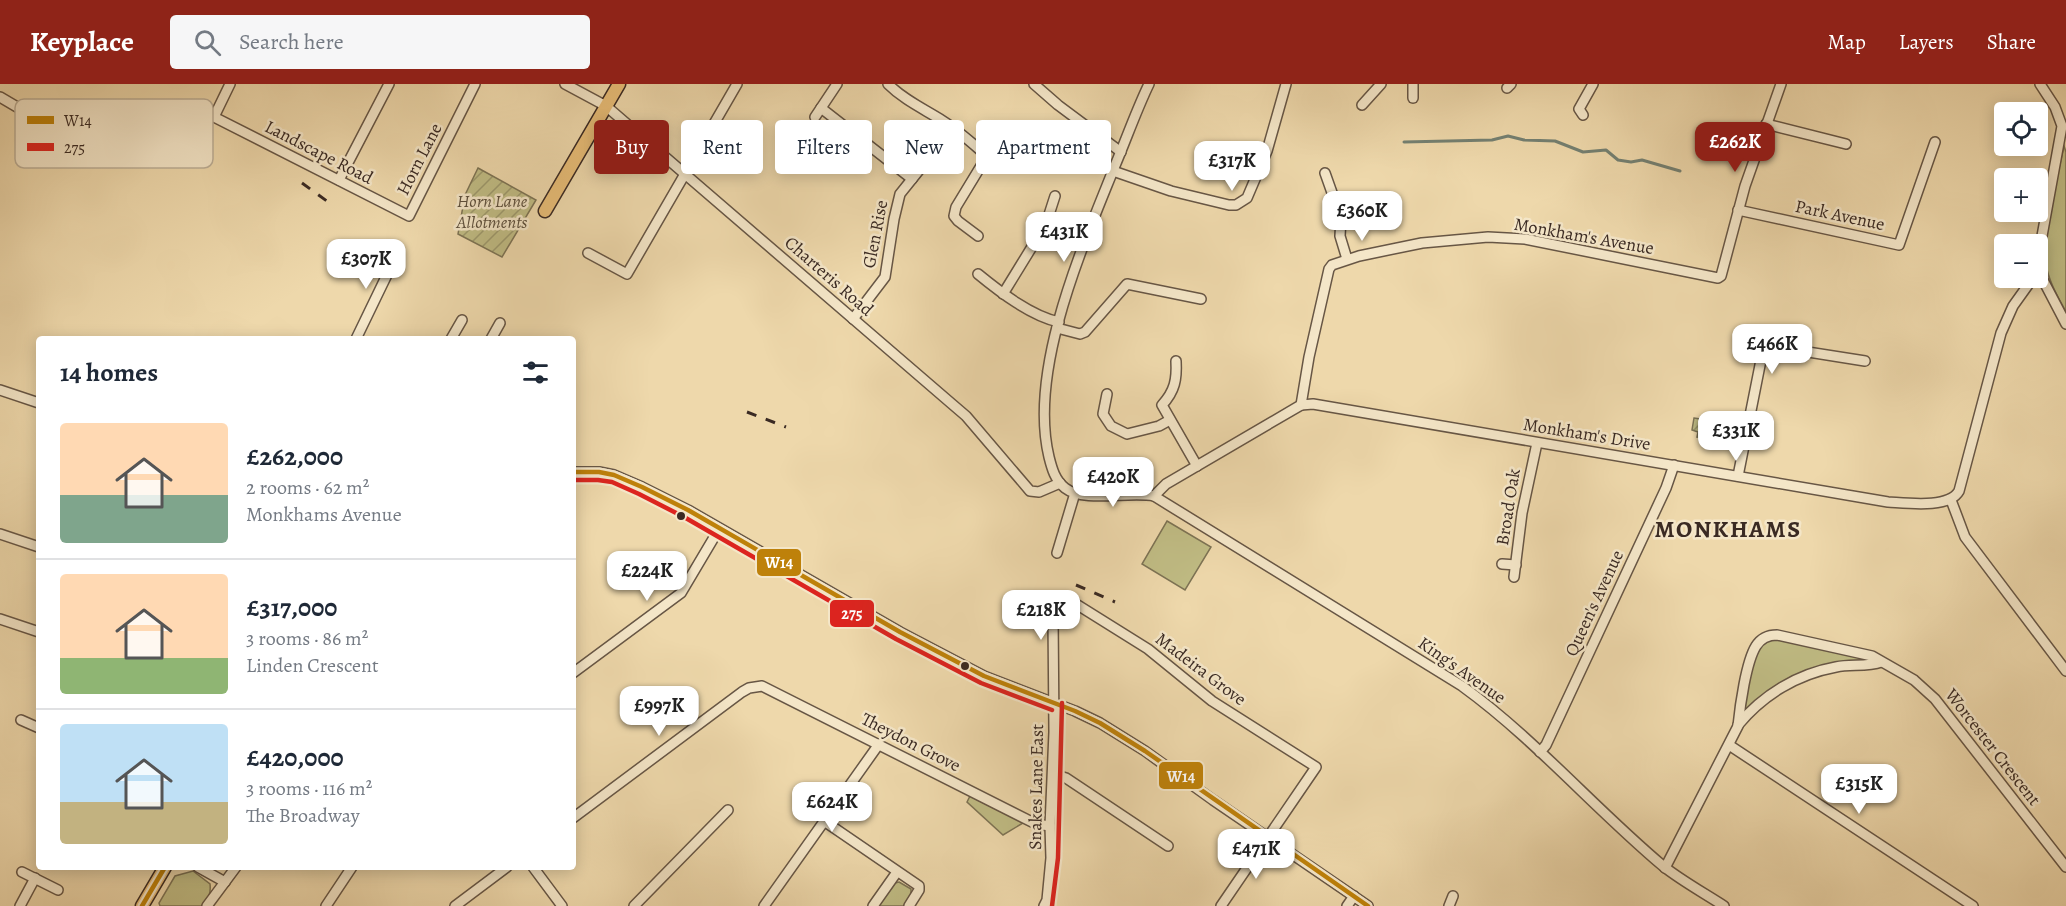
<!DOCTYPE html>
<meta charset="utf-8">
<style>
:root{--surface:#fff;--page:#f6f6f7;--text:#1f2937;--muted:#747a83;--line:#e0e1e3;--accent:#8f2418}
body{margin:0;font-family:Alegreya,serif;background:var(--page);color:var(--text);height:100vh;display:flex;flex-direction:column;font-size:22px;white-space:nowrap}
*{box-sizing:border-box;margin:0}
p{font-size:20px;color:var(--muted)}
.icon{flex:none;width:33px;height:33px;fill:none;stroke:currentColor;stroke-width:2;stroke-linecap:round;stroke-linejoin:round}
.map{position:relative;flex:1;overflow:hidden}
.side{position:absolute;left:36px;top:252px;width:540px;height:534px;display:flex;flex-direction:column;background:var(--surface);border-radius:6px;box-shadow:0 3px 15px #0003}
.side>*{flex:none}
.hud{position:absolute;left:594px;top:36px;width:570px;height:54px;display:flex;gap:12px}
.tools{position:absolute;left:1994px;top:18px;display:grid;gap:12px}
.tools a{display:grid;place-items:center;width:54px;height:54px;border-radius:6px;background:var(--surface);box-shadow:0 3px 15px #0003;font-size:30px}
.price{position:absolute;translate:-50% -51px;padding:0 14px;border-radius:12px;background:#fff;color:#222;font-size:20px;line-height:39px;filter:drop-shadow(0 2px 3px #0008)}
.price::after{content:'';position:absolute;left:50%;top:36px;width:18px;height:14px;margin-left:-9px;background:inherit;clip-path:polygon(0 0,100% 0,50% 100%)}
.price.selected{background:var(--accent);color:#fff}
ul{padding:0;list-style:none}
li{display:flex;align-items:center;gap:18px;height:150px;padding:0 24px}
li+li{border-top:2px solid var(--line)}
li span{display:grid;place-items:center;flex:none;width:168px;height:120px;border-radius:6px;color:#555}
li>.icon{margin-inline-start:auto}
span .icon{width:72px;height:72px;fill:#fffc;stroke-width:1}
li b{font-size:26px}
h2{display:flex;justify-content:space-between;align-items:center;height:72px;padding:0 24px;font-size:26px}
.tag{padding:0 21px;border-radius:6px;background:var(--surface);box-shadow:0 3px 15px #0003;font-size:21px;line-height:54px}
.tag.selected{background:var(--accent);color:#fff}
header{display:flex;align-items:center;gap:36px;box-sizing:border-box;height:84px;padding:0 30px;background:var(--accent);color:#fff}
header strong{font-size:28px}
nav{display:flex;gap:33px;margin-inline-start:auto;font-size:21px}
.search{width:420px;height:54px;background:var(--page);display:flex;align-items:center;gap:15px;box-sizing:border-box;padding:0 21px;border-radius:6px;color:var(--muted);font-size:22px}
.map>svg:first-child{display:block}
.green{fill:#c0bc84;stroke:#7d7354;stroke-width:1.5}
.garden{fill:url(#garden-furrows);stroke:#7d7354;stroke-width:1.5}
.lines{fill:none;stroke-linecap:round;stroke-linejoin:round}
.stream{stroke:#748072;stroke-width:3}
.minor-casing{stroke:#675645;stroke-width:12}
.major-casing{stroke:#3a2a23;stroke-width:15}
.minor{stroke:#f4e6c8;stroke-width:9}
.major{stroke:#e7bc76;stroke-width:12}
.rail{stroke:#3a2a23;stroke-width:3;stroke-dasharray:10 10;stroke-linecap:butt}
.bus-1-casing{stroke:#f4e6c8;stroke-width:9}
.bus-2-casing{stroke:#f4e6c8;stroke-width:9}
.bus-1{stroke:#be810a;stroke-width:4.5}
.bus-2{stroke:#dc241f;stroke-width:4.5}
.bus-dot{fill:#3a2a23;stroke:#f4e6c8;stroke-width:2}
.labels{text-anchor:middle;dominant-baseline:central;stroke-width:5;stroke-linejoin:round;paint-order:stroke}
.street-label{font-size:18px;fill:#3a2a23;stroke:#f4e6c8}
.park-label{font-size:18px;font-style:italic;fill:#5c4e3b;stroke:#f4e6c8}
.district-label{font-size:24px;font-weight:bold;letter-spacing:1.5px;fill:#3a2a23;stroke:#f4e6c8}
.key{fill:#f4e6c8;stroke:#bcae96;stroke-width:1.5}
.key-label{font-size:16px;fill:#3a2a23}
.line-badge{stroke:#f4e6c8;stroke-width:2}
.badge-label{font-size:16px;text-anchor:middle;font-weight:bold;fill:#fff}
</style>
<header>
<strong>Keyplace</strong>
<div class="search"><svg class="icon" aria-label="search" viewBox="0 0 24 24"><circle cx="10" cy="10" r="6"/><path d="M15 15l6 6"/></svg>Search here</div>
<nav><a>Map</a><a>Layers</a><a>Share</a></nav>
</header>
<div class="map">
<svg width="2066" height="822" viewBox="0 0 2066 822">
<defs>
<pattern id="garden-furrows" width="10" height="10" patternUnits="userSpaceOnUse" patternTransform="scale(1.5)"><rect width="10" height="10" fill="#c0bc84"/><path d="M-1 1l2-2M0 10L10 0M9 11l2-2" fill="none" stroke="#9d996c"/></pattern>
</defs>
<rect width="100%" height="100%" fill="#eed8ab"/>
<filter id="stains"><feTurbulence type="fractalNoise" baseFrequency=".00333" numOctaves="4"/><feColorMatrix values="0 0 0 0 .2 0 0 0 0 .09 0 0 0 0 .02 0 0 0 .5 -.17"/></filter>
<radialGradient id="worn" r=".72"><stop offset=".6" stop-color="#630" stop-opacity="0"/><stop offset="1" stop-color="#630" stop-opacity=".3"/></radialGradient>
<g class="green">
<path d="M2064,62L2066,68V228C2058,213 2049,198 2046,181C2040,155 2058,91 2064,62Z"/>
<polygon points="1167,437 1211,463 1185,506 1142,480"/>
<path d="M1780,555L1872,574L1870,577C1816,588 1783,586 1744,630H1741C1745,615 1752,571 1762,561C1767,556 1774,556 1780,555Z"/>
<polygon points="970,712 1023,739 1003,751 967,718"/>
<path d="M193,787L210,800C211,809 209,815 202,822H160L159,819L175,792Z"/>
<polygon points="899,798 911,805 911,815 906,822 878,822 895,799"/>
</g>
<g class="garden">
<polygon points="478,84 536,116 502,173 458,150 465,111"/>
<polygon points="1694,334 1719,338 1716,355 1697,353 1698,348 1692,346"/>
</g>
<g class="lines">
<polyline class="stream" points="1404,58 1492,56 1508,52 1524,56 1555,57 1583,68 1606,66 1618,76 1631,78 1642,76 1680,87"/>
<defs>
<g id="minor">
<polyline points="230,0 214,33 409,132 475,0"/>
<polyline points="565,0 606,22 952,320 966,332 1030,407 1039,408 1060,399"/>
<path d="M888,0C904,16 924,25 943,37C959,47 973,60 987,72"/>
<polyline points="1034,0 1058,21 1121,68"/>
<path d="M1149,0C1136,27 1126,56 1114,84C1082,164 1028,286 1049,373C1052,385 1055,396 1065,404C1084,419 1130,407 1154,412L1462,602C1535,655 1594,724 1663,782C1682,797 1704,809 1724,822"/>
<polyline points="2040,0 2055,23 2062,42 2038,174 2043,196 2066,240"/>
<polyline points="1507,4 1511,0"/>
<polyline points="0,13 102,73"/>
<polyline points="1413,14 1413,0"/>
<polyline points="1362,21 1381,0"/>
<polyline points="821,24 912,95"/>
<polyline points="1583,31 1579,25 1593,0"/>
<polyline points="815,33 837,0"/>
<polyline points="1766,40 1846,60"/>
<polyline points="1113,87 1171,107 1229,121 1236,121 1247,114 1267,67 1286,0"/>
<polyline points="1325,89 1341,134 1340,152 1347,175"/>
<polyline points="339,96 389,0"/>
<polyline points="1738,126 1899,161 1935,58"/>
<polyline points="978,152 958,137 954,132 956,123 987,72 1000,65 1011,51"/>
<polyline points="588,169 627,190 737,0"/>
<path d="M978,190C1000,208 1031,232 1059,238"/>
<polyline points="1003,210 1046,140 1055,112"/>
<polyline points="853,235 885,193 894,135 900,110 953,44"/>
<polyline points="1057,244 1080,250 1085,248 1127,200 1201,215"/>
<polyline points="356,255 398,168"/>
<polyline points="451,255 462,236"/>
<polyline points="491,255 500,239"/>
<path d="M1176,277C1177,295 1175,307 1162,321L1197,382"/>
<polyline points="0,306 39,319"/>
<polyline points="1107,310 1103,330 1111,342 1127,350 1159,342 1170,336"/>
<path d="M1301,321L1313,320L1888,418C1906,419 1949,425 1959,407L2001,249L2013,222L2033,194"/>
<polyline points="573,388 599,388 614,391 642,403 688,426 900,548 984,592 1075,627 1100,639 1145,667 1213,716 1368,822"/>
<polyline points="1738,392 1764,261 1865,277"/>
<polyline points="1154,412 1166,400 1301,321 1309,273 1329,185 1332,181 1359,172 1422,159 1488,153 1525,155 1718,194 1721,192 1745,102 1781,0"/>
<polyline points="1951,416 1965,453 2066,587"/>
<polyline points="0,450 39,463"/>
<polyline points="1057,469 1075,409"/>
<polyline points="1502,480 1516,481"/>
<polyline points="1514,493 1522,429 1537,359"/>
<polyline points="0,535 39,548"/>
<polyline points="573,589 681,509 719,445"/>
<polyline points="21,636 39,644"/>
<path d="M1738,641C1763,611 1797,590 1836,583C1851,580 1867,583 1881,578"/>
<polyline points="1729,661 1973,822"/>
<polyline points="1540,668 1546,661 1666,404 1674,381"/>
<polyline points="1053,690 1066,694 1168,762"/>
<polyline points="573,734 742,608 749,604 762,602 1036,740 1050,742"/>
<polyline points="824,737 919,802 919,806 909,822"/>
<polyline points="198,783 225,798"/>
<polyline points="533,783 562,822"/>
<path d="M1665,784L1738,642C1740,622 1746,578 1756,562C1761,554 1768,551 1777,551L1872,572L1914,596L1935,615L2066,783"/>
<polyline points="22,788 58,806"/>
<polyline points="20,822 35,794"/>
<polyline points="207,822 236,783"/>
<polyline points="326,822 352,783"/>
<polyline points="455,822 507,783"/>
<polyline points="634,822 728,726"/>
<polyline points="764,822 879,660"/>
<polyline points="873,822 897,788"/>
<path d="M1044,822L1047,816L1051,774L1050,742L1054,648L1053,532C1056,518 1064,515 1076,520L1148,565L1212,617L1316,683L1221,822"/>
<polyline points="1347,822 1354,812"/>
<polyline points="1449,822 1453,812"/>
</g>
<g id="major">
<polyline points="545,127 619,0"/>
<polyline points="142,822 165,783"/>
</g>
</defs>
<use href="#minor" class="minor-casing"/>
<use href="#major" class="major-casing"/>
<use href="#minor" class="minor"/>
<use href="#major" class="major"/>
<g class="rail">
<polyline points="302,99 331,120"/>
<polyline points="747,328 786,343"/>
<polyline points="1076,501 1115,518"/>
</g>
<defs>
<g id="bus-1">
<polyline points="573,388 599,388 614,391 642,403 688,426 900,548 984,592 1075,627 1100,639 1145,667 1368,822"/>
<polyline points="142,822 165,783"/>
</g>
<g id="bus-2">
<polyline points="573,396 598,396 612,398 639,410 684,433 896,555 981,599 1052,626"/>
<polyline points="1052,822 1058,774 1062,619"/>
</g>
</defs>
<use href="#bus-1" class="bus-1-casing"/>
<use href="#bus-2" class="bus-2-casing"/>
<use href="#bus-1" class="bus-1"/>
<use href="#bus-2" class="bus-2"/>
</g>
<g class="bus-dot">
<circle cx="681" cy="432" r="5"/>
<circle cx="965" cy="582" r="5"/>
</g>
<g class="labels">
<g class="street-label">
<text transform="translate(319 68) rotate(27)">Landscape Road</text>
<text transform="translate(419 75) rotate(-63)">Horn Lane</text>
<text transform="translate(1840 131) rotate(12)">Park Avenue</text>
<text transform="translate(875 150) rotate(-79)">Glen Rise</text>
<text transform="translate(1584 152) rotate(10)">Monkham's Avenue</text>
<text transform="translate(829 192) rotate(41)">Charteris Road</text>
<text transform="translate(1587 350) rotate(9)">Monkham's Drive</text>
<text transform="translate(1508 423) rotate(-81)">Broad Oak</text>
<text transform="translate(1594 519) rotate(-65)">Queen's Avenue</text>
<text transform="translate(1201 585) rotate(37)">Madeira Grove</text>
<text transform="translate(1462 586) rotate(35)">King's Avenue</text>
<text transform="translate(911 658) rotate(27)">Theydon Grove</text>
<text transform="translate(1993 663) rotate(52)">Worcester Crescent</text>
<text transform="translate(1036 703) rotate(-89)">Snakes Lane East</text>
</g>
<g class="park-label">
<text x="492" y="117">Horn Lane<tspan x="492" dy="21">Allotments</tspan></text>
</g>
<g class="district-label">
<text x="1728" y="445">MONKHAMS</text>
</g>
</g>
<rect x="15" y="15" width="198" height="69" rx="9" class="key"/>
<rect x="27" y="32" width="27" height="8" fill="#be810a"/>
<rect x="27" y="59" width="27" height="8" fill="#dc241f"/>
<g class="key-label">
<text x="64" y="42">W14</text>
<text x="64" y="69">275</text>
</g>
<g class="line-badge">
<rect x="756" y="464" width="46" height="29" rx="6" fill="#be810a"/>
<rect x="829" y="515" width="46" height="29" rx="6" fill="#dc241f"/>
<rect x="1158" y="677" width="46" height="29" rx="6" fill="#be810a"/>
</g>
<g class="badge-label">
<text x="779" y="484">W14</text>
<text x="852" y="535">275</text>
<text x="1181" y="698">W14</text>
</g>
<rect width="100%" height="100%" filter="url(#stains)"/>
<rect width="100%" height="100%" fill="url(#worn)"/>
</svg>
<div class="tools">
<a><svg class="icon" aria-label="locate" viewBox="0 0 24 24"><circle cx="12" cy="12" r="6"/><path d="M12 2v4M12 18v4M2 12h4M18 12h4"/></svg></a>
<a>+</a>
<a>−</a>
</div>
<b class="price selected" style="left:1735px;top:89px">£262K</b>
<b class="price" style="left:1232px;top:108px">£317K</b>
<b class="price" style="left:1362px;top:158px">£360K</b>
<b class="price" style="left:1064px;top:179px">£431K</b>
<b class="price" style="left:366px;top:206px">£307K</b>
<b class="price" style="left:1772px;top:291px">£466K</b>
<b class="price" style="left:1736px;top:378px">£331K</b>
<b class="price" style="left:1113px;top:424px">£420K</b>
<b class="price" style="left:647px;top:518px">£224K</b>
<b class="price" style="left:1041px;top:557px">£218K</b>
<b class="price" style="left:659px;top:653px">£997K</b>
<b class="price" style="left:1859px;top:731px">£315K</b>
<b class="price" style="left:832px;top:749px">£624K</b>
<b class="price" style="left:1256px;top:796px">£471K</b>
<div class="hud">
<a class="tag selected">Buy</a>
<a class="tag">Rent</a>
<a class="tag">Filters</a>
<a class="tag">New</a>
<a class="tag">Apartment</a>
</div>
<section class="side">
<h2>14 homes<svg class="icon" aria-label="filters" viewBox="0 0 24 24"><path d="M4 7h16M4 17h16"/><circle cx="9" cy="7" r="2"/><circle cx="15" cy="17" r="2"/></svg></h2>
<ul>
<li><span style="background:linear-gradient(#ffd9b3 60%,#7fa58c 0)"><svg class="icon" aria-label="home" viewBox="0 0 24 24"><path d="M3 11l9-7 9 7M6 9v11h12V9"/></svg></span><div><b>£262,000</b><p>2 rooms · 62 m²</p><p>Monkhams Avenue</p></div></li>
<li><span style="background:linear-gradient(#ffd9b3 70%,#8fb573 0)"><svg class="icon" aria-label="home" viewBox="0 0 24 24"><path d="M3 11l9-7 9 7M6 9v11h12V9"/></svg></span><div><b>£317,000</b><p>3 rooms · 86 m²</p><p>Linden Crescent</p></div></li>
<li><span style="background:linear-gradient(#bfe0f5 65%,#c2b280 0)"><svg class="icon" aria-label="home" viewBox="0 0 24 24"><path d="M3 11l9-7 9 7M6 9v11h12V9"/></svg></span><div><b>£420,000</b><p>3 rooms · 116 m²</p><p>The Broadway</p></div></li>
</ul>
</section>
</div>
